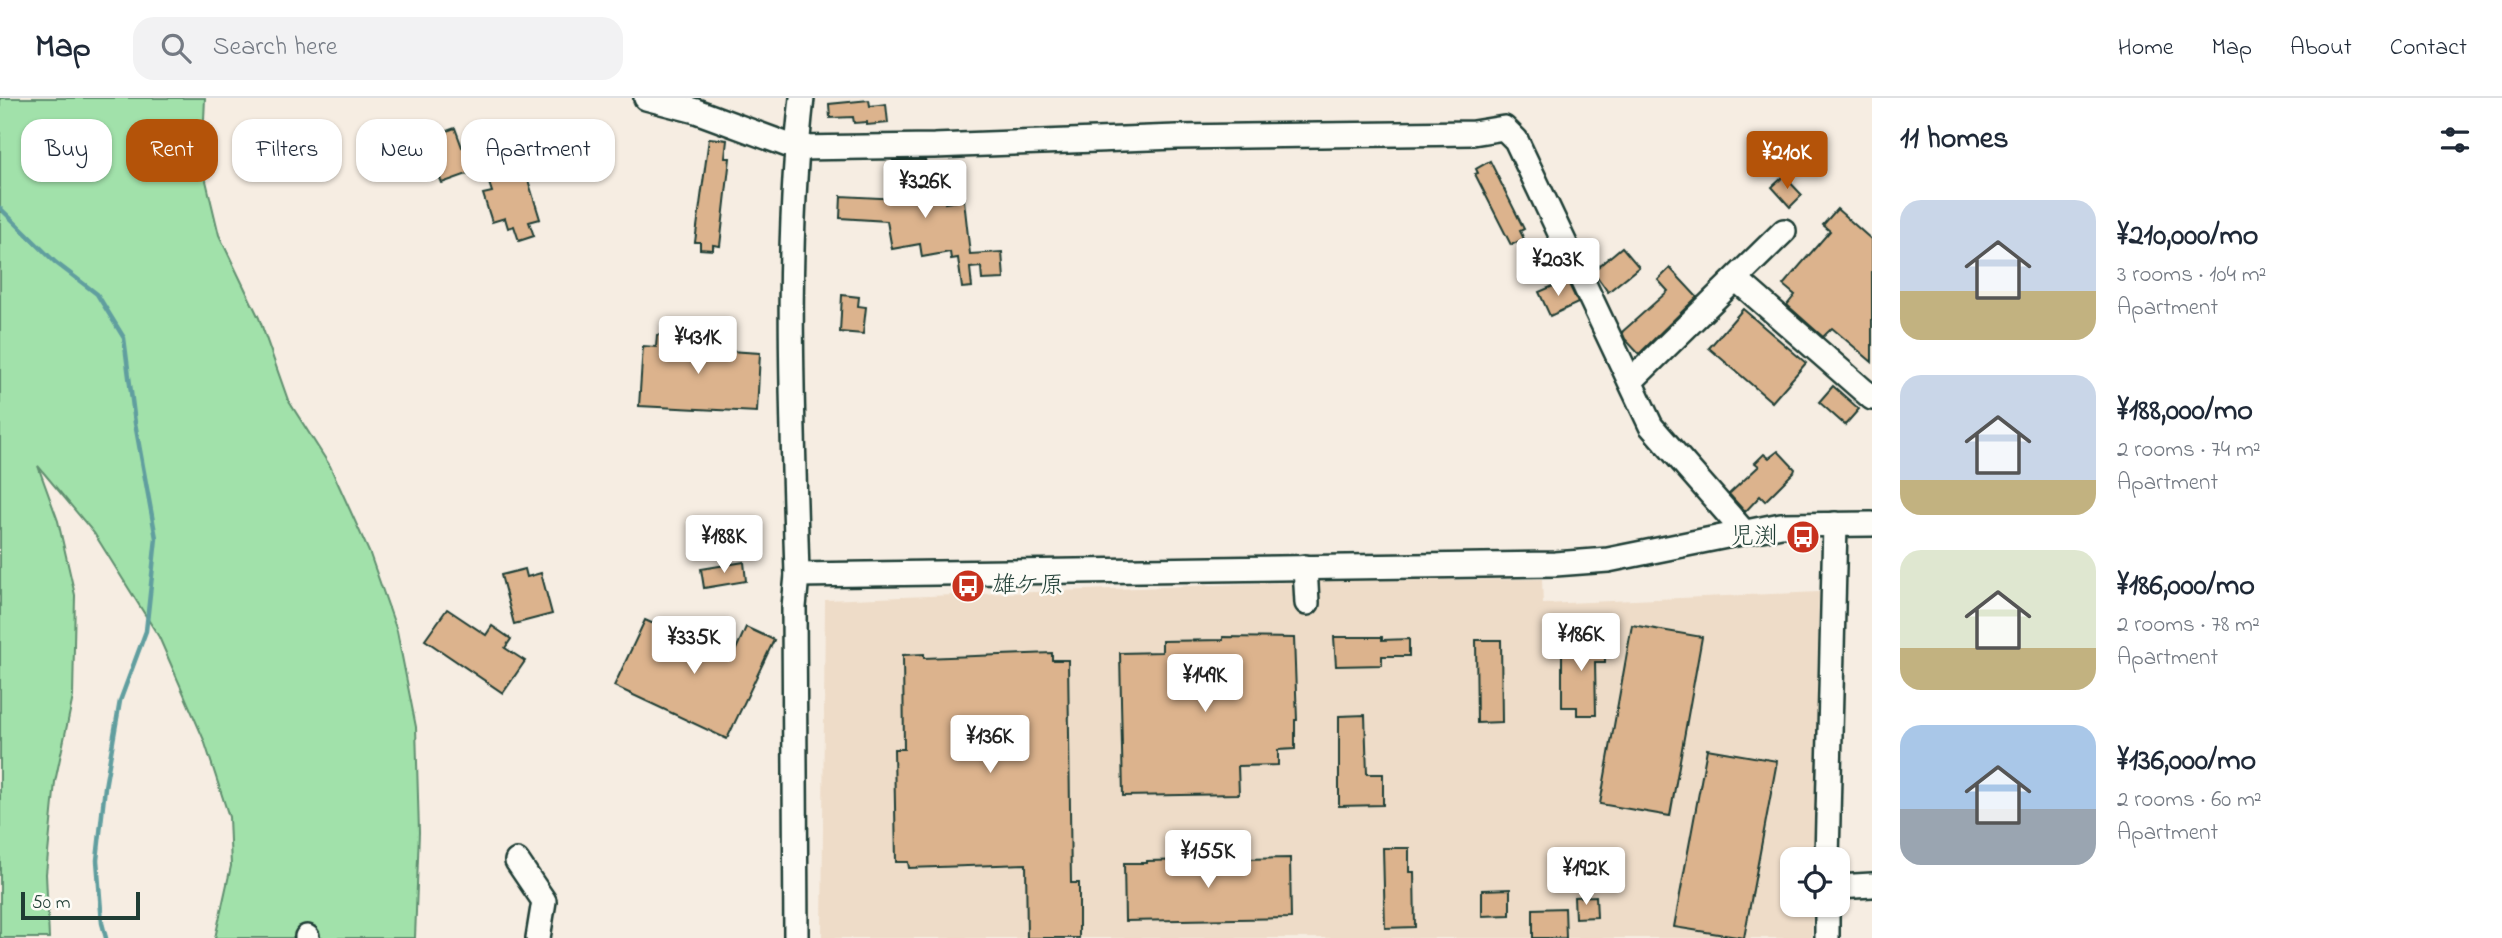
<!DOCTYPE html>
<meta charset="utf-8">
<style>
:root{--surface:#fff;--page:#f2f2f3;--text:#1f2937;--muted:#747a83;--line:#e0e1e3;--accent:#b45309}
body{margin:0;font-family:"Indie Flower","Klee One",sans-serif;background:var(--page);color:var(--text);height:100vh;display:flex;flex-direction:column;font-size:26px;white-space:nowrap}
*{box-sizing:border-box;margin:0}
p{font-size:23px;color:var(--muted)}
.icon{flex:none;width:38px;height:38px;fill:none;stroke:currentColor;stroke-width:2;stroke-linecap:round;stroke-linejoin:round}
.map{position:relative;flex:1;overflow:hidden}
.drawer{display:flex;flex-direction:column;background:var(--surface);width:630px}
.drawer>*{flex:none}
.hud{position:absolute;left:21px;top:21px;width:665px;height:63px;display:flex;gap:14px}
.fabs{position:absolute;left:1780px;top:749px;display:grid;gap:14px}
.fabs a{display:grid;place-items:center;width:70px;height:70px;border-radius:14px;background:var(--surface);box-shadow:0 2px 5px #0004;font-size:35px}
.scale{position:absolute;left:21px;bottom:18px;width:119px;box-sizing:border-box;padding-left:7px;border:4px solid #1f3d34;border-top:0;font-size:19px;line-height:24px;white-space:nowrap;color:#1f3d34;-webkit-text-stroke:5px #fdfcf7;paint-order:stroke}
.price{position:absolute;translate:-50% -60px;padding:0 16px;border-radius:7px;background:#fff;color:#222;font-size:23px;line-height:46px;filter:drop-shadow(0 2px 4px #0008)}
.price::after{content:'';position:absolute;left:50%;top:42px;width:21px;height:16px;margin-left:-10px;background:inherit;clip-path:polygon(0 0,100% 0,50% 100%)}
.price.on{background:var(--accent);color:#fff}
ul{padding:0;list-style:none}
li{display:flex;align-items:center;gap:21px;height:175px;padding:0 28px}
li span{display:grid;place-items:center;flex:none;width:196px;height:140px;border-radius:21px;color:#555}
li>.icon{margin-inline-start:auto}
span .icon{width:84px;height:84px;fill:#fffc;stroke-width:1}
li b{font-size:30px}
h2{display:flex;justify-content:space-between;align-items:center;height:84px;padding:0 28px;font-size:30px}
.tag{padding:0 24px;border-radius:21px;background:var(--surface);box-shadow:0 2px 5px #0004;font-size:24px;line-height:63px}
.tag.on{background:var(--accent);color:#fff}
header{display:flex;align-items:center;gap:42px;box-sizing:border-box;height:98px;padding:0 35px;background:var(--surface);border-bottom:2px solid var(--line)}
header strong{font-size:33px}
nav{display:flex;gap:38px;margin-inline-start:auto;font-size:24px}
.search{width:490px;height:63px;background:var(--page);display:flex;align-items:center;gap:18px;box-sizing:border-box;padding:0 24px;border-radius:21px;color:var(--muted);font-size:26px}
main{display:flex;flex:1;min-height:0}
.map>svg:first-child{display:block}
.built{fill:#eedcc8}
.green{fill:#a1e1aa;stroke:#608f6f;stroke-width:2}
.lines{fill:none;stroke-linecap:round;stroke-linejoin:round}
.stream{stroke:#619e9f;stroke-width:4.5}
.building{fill:#dcb38d;stroke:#1f3d34;stroke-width:2}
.minor-casing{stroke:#1f3d34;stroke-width:28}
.minor{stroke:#fdfcf7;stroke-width:23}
.labels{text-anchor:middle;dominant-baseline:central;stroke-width:5;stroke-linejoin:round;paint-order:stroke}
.poi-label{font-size:24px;fill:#1f3d34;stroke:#fdfcf7;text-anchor:end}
</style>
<header>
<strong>Map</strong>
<div class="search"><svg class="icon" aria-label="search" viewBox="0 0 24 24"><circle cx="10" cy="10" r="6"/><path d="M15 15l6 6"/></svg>Search here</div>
<nav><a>Home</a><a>Map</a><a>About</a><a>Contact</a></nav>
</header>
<main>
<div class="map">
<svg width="1872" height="840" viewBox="0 0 1872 840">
<rect width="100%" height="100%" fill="#f6ede2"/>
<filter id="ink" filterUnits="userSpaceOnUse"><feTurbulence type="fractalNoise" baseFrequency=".0143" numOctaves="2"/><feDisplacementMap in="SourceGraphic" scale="14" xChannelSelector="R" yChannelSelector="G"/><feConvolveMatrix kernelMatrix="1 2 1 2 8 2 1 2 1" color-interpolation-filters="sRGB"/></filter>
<g filter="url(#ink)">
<polygon class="built" points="1542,481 1543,506 1819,494 1814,761 1792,761 1792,807 1813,807 1812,840 822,840 825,502 1320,483"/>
<polygon class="green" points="0,0 205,0 202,66 219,137 259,220 288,302 330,368 370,456 397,533 416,629 419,734 415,840 215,840 231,768 229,719 204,642 159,539 94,435 38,368 58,423 75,497 73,599 55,684 46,776 49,840 0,840"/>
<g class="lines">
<polyline class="stream" points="0,110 55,164 97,196 124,240 135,325 156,440 146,533 120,603 105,689 97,762 102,825 106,840"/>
</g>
<g class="building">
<polygon points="869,2 870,8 886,6 888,25 867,27 867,24 854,25 853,19 830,20 829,6"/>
<polygon points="438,26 441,35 455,30 462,49 491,40 494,35 501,33 506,35 513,33 540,121 529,124 534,138 519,143 514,128 508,130 505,120 492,124 483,96 492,94 484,70 442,85 432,61 436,60 425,30"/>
<polygon points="709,40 727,42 725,60 730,60 720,148 713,147 713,152 700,151 700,144 695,144"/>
<polygon points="925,62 928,77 940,75 945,105 964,102 970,156 1002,154 1004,181 982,182 981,169 970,170 972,189 962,190 958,160 951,161 950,154 922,159 920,146 892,151 887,123 840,120 841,98 899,101 893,63"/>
<polygon points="1490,63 1524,131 1520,133 1524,141 1511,147 1475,76 1478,75 1476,71"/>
<polygon points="1784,78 1802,97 1790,109 1772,89"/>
<polygon points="1837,111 1872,142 1872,264 1832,230 1823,239 1787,207 1795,197 1783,187 1830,133 1823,127"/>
<polygon points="1622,149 1639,169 1608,194 1593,173"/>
<polygon points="1670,170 1697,199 1639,256 1625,241 1622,234 1668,193 1658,182"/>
<polygon points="1567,182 1578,205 1550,218 1539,194"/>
<polygon points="842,197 859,199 858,208 866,209 863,236 840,234"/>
<polygon points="1743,211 1806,265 1772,304 1709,250"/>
<polygon points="657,237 714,240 714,252 760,255 757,314 639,308 643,248 656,249"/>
<polygon points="1833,288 1859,311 1845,327 1819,304"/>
<polygon points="1778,353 1795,371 1794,374 1765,403 1760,398 1745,414 1729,396 1759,368 1755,365 1764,356 1769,360"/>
<polygon points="744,464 746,483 704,490 701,471"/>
<polygon points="525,471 527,479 541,475 552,516 514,526 501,477"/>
<polygon points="447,511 486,537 492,528 511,541 505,550 525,563 503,595 425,542"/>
<polygon points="645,522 711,552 714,546 734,556 746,529 774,542 727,641 614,588"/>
<polygon points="1632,527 1702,539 1670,718 1600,706"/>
<polygon points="1223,539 1294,540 1297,622 1295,622 1295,651 1278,652 1278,667 1238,668 1239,696 1123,698 1120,555 1162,554 1162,543 1223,542"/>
<polygon points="1334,539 1382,539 1382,542 1409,541 1409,558 1382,558 1382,567 1336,568"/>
<polygon points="1605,540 1605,564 1595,564 1596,617 1577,617 1577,609 1562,609 1562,541"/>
<polygon points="1476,542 1501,542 1502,624 1477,625"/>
<polygon points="1052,555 1052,562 1068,562 1071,785 1079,785 1079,840 1027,840 1026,766 909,770 908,764 896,764 894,651 904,651 903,557 924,556 924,560"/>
<polygon points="1365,617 1367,676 1383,676 1383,707 1339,708 1339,618"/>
<polygon points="1707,651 1777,663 1744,840 1674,829"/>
<polygon points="1383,750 1409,750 1409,774 1414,774 1415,829 1385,830"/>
<polygon points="1290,760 1291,820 1125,823 1124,765 1147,765 1147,763"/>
<polygon points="1510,791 1510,817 1482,818 1482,792"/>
<polygon points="1596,798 1597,819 1575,820 1574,799"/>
<polygon points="1565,810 1566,840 1533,840 1533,811"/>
</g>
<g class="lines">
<defs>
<g id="minor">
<polyline points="646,0 696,13 796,50 934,48 1177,39 1473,35 1504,30 1516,42 1651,328 1744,434"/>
<polyline points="1736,181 1872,300"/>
<polyline points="1631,283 1784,133"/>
<polyline points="1305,469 1307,505"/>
<polyline points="797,477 1555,466 1608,462 1781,427 1872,426"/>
<polyline points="1827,761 1835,426"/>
<polyline points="517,763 544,803 538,840"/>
<polyline points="1838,789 1872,787"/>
<polyline points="307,840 307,839"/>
<path d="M796,840L794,509L797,477C793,319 784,157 802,0"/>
<polyline points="1827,840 1827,807"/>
</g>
</defs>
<use href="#minor" class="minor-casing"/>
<use href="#minor" class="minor"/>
</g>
</g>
<defs>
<symbol id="bus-disc" viewBox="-11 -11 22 22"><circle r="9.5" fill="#c8321e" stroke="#fdfcf7"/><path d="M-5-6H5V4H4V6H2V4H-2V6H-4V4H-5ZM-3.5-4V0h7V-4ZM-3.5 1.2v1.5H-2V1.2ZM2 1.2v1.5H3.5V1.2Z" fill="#fff"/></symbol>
</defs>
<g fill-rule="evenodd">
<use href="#bus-disc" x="1784" y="420" width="38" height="38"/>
<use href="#bus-disc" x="949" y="469" width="38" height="38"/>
</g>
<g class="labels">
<g class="poi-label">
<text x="1778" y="439">児渕</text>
<text x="992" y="488" text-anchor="start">雄ケ原</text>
</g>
</g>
</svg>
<div class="fabs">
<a><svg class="icon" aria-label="locate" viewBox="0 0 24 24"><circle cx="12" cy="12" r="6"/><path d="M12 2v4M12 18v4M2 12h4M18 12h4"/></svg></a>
</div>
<div class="scale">50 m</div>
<b class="price on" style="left:1787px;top:93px">¥210K</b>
<b class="price" style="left:925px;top:122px">¥326K</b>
<b class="price" style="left:1558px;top:200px">¥203K</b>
<b class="price" style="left:698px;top:278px">¥431K</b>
<b class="price" style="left:724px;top:477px">¥188K</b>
<b class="price" style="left:1581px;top:575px">¥186K</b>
<b class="price" style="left:694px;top:578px">¥335K</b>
<b class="price" style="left:1205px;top:616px">¥149K</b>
<b class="price" style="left:990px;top:677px">¥136K</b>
<b class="price" style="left:1208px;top:792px">¥155K</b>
<b class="price" style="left:1586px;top:809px">¥192K</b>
<div class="hud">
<a class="tag">Buy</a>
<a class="tag on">Rent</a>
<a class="tag">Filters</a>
<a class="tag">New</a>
<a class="tag">Apartment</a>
</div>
</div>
<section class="drawer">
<h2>11 homes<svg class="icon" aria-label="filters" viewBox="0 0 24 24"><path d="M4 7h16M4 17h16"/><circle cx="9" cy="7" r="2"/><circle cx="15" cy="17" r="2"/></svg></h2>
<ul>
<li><span style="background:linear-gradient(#c9d6e8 65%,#c2b280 0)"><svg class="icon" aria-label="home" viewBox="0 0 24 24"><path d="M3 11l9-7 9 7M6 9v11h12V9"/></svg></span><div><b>¥210,000/mo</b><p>3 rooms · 104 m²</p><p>Apartment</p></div></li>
<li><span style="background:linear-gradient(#c9d6e8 75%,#c2b280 0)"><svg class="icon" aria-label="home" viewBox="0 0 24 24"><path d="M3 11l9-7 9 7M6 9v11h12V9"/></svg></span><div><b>¥188,000/mo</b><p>2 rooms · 74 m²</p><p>Apartment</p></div></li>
<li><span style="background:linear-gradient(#dfe7d0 70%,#c2b280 0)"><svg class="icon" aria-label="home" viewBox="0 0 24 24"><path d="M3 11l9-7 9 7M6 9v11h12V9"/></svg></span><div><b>¥186,000/mo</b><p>2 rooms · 78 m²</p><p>Apartment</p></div></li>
<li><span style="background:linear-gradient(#a9c7e8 60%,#9aa5b1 0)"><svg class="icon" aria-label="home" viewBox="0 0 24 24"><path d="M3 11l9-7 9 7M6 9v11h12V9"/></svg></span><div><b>¥136,000/mo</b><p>2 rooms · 60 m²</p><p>Apartment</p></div></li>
</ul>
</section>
</main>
